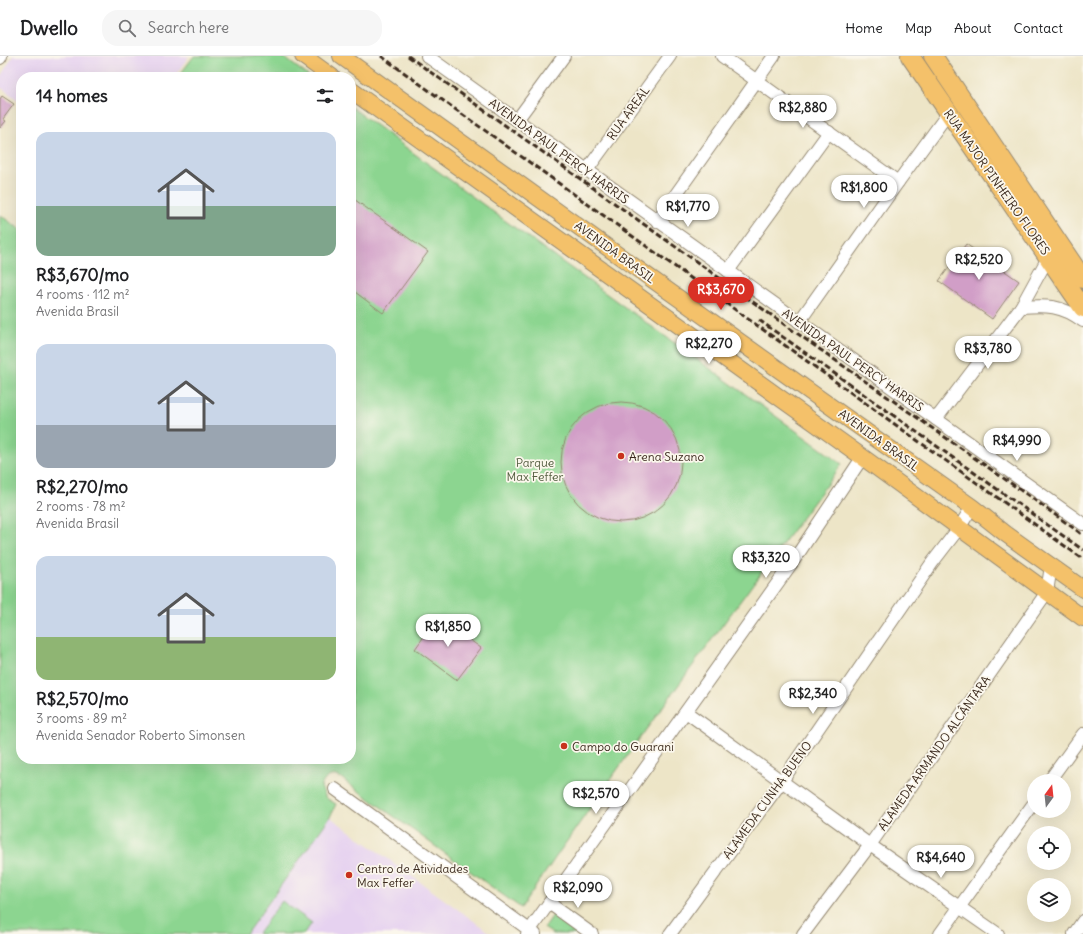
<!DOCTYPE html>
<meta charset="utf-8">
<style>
:root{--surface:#fff;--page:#f6f6f6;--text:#202124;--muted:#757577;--line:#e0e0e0;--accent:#d93025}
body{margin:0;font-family:Delius,sans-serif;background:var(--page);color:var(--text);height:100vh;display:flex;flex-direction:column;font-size:15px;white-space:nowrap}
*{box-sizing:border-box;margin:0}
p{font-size:13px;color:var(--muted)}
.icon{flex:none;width:22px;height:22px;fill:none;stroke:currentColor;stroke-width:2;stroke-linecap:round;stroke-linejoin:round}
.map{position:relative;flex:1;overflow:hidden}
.details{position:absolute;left:16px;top:16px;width:340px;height:692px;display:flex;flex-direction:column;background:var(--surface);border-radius:16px;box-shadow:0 4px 16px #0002}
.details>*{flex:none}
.needle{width:26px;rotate:15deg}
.fabs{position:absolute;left:1027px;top:718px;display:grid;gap:8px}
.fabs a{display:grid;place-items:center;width:44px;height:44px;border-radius:50%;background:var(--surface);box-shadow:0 4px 16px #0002;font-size:20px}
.price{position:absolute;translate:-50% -34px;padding:0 9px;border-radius:14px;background:#fff;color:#222;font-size:13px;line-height:26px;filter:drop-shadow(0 1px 2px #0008)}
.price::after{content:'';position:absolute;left:50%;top:24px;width:12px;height:9px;margin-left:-6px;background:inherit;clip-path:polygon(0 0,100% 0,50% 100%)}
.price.on{background:var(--accent);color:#fff}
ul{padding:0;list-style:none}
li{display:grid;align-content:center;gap:8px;height:212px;padding:0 20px}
li span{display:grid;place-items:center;height:124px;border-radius:12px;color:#555}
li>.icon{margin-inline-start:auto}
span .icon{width:72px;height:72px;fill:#fffc;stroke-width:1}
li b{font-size:17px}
h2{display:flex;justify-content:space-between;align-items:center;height:48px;padding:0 20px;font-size:17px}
header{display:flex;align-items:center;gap:24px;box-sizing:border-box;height:56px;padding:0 20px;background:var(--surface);border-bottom:1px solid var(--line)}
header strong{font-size:19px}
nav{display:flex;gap:22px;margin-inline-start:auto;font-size:14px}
.search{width:280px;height:36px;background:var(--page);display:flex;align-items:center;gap:10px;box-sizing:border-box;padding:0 14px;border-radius:16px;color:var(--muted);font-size:15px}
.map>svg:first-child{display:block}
.built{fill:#e6d2f0}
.green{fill:#8cd590;stroke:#648057}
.building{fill:#d19ec7}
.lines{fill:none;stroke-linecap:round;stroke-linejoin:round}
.minor-casing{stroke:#948872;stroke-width:14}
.major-casing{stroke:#948872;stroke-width:18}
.highway-casing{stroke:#948872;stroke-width:20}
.minor{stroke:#fff;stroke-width:12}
.major{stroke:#f4c16a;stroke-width:16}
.highway{stroke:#f4c16a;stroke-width:18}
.rail{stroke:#3b2a1e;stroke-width:3;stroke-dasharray:6 3;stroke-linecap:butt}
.poi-dot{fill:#c8321e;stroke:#fbf7ec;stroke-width:1.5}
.labels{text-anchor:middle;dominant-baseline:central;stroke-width:3.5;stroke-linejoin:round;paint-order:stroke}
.street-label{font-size:12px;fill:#3b2a1e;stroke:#fbf7ec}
.poi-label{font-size:12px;fill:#3b2a1e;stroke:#fbf7ec;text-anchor:start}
.park-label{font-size:12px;fill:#535d40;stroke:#fbf7ec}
</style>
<header>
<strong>Dwello</strong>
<div class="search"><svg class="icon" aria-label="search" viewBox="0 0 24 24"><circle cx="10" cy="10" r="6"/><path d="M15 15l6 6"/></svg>Search here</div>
<nav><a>Home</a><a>Map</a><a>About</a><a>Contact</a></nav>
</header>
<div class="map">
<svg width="1083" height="878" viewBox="0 0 1083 878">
<rect width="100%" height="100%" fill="#fbf7ec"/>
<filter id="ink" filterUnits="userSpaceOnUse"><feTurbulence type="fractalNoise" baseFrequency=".025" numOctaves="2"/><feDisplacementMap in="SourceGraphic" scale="8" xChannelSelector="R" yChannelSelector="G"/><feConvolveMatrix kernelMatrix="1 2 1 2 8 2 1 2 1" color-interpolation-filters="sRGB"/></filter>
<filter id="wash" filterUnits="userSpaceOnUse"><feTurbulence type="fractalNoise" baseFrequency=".012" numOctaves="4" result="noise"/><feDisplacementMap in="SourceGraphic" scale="16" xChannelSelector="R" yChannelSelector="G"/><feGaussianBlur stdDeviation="0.9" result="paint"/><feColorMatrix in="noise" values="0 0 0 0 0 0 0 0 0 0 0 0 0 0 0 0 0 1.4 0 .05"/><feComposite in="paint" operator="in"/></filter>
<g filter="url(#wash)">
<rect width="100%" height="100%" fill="#ede5c7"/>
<g class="built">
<polygon points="13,0 189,0 174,21 21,21 21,46 0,31 0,21"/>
<polygon points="330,761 489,876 488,878 246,878"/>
</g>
<g class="green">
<polygon points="194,0 282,0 310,21 178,21"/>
<path d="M351,51L507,166L842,408C733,555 623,701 521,852L346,726C337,716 325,718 321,731L326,742L336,748L330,761L246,878H0V159L21,174V703H351Z"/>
<polygon points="282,845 312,867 304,878 257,878"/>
<polygon points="554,858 581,878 553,878 544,872"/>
</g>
<g id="blocks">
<g class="building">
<polygon points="2,40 14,48 3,63 6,65 0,72 0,43"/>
<polygon points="351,141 428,196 383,257 351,233"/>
<polygon points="966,188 1019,225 992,263 939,225"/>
<circle cx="621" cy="406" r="60"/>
<polygon points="438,561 481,592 457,624 415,593"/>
</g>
</g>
</g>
<g filter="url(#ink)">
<use href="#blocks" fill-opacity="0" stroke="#948872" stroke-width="1"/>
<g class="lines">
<defs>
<g id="minor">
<polyline points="427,0 1083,468"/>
<polyline points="722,0 898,126"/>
<polyline points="0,2 1,0"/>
<polyline points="517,64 564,0"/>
<polyline points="587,114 670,0"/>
<polyline points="657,165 774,0"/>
<polyline points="728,215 829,76"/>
<path d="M1021,251C1046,249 1062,249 1083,265"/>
<polyline points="799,266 898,126 949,56"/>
<polyline points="936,363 1021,251 1049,200"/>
<polyline points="686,656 870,789 998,878"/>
<polyline points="1049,725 1083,678"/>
<polyline points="335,733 535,878"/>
<polyline points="549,847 592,878"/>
<polyline points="527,878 794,504 862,402"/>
<polyline points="670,878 782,725 932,507 959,472 972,451"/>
<polyline points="803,878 870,789 1047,536 1051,510"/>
<polyline points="940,878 1034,747"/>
<polyline points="1074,878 1083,865"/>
</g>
<g id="major">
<polyline points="303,0 332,21"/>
<polyline points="341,0 618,199 972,451 1006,478 1083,533"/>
<polyline points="351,34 861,400 1083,562"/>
</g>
<g id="highway">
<polyline points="910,0 1083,252"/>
<polyline points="933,0 1083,223"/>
</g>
</defs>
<use href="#minor" class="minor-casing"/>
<use href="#major" class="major-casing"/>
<use href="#highway" class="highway-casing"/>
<use href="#minor" class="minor"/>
<use href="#major" class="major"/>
<use href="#highway" class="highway"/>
<g class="rail">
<polyline points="381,0 1083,503"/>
<polyline points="408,0 788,271 1036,445 1083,479"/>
<polyline points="759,264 1083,494"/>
</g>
</g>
</g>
<g class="poi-dot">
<circle cx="621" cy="400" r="4"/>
<circle cx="564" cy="690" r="4"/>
<circle cx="349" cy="819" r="4"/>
</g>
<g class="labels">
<g class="street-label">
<text transform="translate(628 57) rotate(-54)">RUA AREAL</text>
<text transform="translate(559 95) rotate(36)">AVENIDA PAUL PERCY HARRIS</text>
<text transform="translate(997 126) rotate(55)">RUA MAJOR PINHEIRO FLORES</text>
<text transform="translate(615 196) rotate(36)">AVENIDA BRASIL</text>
<text transform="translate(853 304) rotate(35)">AVENIDA PAUL PERCY HARRIS</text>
<text transform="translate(879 384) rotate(36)">AVENIDA BRASIL</text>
<text transform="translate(934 697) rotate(-55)">ALAMEDA ARMANDO ALCÂNTARA</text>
<text transform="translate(767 744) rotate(-54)">ALAMEDA CUNHA BUENO</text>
</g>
<g class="poi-label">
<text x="629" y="400">Arena Suzano</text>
<text x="572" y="690">Campo do Guarani</text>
<text x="357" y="812">Centro de Atividades<tspan x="357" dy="14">Max Feffer</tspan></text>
</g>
<g class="park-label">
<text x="535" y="406">Parque<tspan x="535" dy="14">Max Feffer</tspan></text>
</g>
</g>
</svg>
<div class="fabs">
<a><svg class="needle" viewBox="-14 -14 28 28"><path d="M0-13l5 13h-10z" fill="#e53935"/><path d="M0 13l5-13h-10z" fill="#757577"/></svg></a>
<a><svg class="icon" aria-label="locate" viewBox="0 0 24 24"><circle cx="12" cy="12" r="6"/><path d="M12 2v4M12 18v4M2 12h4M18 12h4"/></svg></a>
<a><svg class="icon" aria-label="layers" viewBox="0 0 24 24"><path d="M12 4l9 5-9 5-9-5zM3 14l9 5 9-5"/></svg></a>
</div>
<b class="price" style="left:803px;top:73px">R$2,880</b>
<b class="price" style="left:864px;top:153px">R$1,800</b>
<b class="price" style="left:688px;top:172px">R$1,770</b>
<b class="price" style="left:979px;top:225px">R$2,520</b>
<b class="price on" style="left:721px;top:255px">R$3,670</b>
<b class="price" style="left:709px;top:309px">R$2,270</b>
<b class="price" style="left:988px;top:314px">R$3,780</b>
<b class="price" style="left:1017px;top:406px">R$4,990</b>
<b class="price" style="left:766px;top:523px">R$3,320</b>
<b class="price" style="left:448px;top:592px">R$1,850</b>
<b class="price" style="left:813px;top:659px">R$2,340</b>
<b class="price" style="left:596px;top:759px">R$2,570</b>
<b class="price" style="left:941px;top:823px">R$4,640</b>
<b class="price" style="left:578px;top:853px">R$2,090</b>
<section class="details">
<h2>14 homes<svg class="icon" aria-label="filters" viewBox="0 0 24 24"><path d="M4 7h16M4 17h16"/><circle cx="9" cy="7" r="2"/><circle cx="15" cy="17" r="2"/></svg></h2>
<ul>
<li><span style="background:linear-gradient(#c9d6e8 60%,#7fa58c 0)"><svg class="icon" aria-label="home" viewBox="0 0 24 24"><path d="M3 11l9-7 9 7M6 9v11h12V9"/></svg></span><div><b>R$3,670/mo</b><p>4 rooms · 112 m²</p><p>Avenida Brasil</p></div></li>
<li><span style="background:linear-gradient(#c9d6e8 65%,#9aa5b1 0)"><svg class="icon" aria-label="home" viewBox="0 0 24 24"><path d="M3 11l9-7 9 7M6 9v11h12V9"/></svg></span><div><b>R$2,270/mo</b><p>2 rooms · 78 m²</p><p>Avenida Brasil</p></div></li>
<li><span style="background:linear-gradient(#c9d6e8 65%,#8fb573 0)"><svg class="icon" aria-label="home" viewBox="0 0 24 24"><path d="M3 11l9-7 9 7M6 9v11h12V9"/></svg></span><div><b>R$2,570/mo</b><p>3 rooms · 89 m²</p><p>Avenida Senador Roberto Simonsen</p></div></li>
</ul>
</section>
</div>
